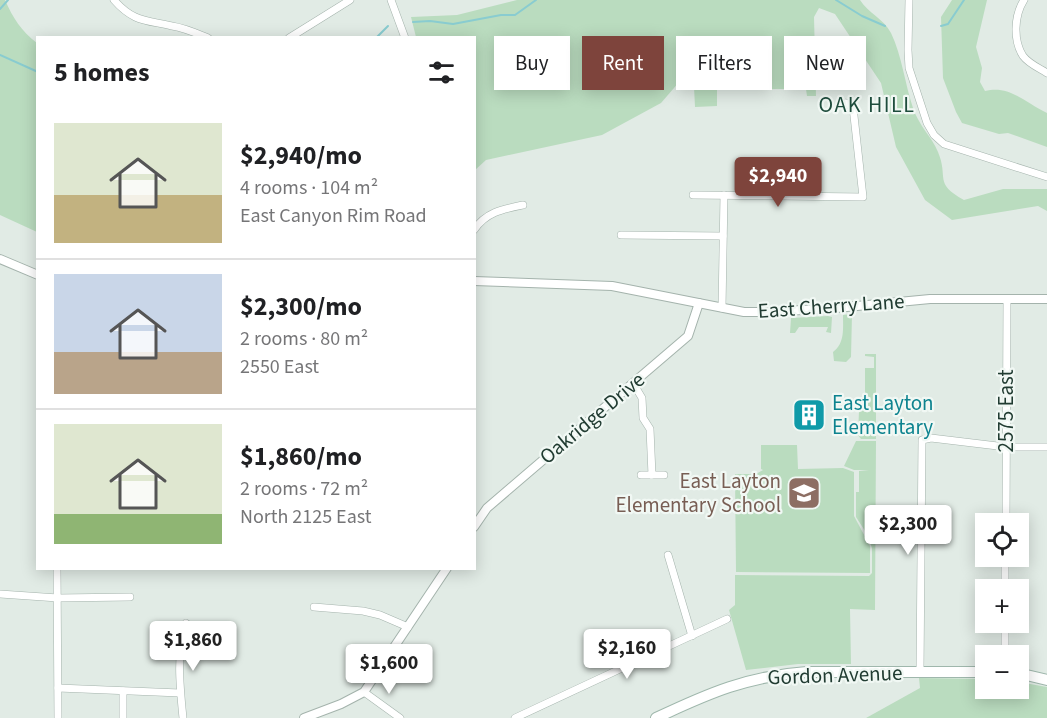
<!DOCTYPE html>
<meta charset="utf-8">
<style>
:root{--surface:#fff;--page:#f2f2f2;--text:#202124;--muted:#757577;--line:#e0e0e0;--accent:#7e443c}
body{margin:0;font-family:"Source Sans 3",sans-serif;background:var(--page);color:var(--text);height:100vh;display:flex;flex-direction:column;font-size:22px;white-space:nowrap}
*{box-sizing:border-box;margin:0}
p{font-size:20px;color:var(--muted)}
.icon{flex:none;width:33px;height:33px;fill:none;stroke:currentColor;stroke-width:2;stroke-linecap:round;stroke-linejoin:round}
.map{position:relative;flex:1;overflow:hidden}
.sheet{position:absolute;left:36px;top:36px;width:440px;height:534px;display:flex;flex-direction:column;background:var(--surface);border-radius:0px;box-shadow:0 3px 15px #0003}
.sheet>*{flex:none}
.hud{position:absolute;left:494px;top:36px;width:464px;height:54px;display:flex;gap:12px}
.controls{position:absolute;left:975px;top:513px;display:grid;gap:12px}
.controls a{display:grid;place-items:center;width:54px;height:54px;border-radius:0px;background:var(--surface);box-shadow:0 3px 15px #0003;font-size:30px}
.price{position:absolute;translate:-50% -51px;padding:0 14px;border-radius:6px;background:#fff;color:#222;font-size:20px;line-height:39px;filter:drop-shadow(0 2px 3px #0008)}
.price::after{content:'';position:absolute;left:50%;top:36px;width:18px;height:14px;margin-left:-9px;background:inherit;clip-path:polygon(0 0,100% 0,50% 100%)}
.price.selected{background:var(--accent);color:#fff}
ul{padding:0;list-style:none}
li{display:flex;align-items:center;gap:18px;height:150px;padding:0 18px}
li+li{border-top:2px solid var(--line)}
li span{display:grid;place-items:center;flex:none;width:168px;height:120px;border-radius:0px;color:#555}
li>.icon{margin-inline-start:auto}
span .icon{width:72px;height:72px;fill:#fffc;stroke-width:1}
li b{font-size:26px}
h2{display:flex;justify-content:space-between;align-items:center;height:72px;padding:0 18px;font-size:26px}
.chip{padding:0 21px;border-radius:0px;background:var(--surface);box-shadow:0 3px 15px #0003;font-size:21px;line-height:54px}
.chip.selected{background:var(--accent);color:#fff}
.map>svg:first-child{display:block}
.green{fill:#badcbf}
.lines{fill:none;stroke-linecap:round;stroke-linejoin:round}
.stream{stroke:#89ccd0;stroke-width:2}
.minor-casing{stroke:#a4b3ac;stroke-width:8}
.tertiary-casing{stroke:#a4b3ac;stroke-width:10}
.secondary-casing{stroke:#9fb7ac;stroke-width:12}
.minor{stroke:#fff;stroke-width:7}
.tertiary{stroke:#fff;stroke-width:8}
.secondary{stroke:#fff;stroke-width:10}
.labels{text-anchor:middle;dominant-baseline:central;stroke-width:4.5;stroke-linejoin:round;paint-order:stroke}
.street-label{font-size:21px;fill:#213c32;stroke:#f1f8f4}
.culture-label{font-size:21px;fill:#0d838f;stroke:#f1f8f4;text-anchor:start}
.education-label{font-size:21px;fill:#785e54;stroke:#f1f8f4;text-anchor:end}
.neighbourhood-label{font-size:22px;letter-spacing:1.5px;fill:#1e4d3d;stroke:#f1f8f4}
</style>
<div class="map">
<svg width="1047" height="718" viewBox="0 0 1047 718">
<rect width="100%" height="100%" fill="#e1ebe5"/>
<g class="green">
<path d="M0,0H5C13,18 21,31 37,43V232L0,215Z"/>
<path d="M517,0H860C868,13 883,18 891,33C902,56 905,84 913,108C919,126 932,137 938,152C949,178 933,183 964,200L1003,189H1047V211L1038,206L952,220L925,200L896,147L881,83L835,14L819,8L814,17L816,96H807L806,89H717V106L695,107L693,66L661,103L602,135L486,160L474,171V38L416,37L411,17L457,15Z"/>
<path d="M952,0H987L976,47L982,68L980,82L985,91C1010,85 1024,102 1047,113V147L1008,133L999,134L962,123L956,112L943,78L941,17Z"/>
<path d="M852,314L851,357L846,362L834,361L833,352C845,343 843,329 843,315Z"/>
<polygon points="828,316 832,317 831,333 826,332 828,327 799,327 795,333 790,333 791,318"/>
<polygon points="865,354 876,354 876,439 861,439 858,435 859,411 865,408 865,368 874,368 874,357 865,356"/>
<polygon points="856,441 876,441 875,610 850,609 851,664 798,664 746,670 729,610 735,605 735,575 869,576 872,573 872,548 867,534 856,517 856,492 859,492 859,471 869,470 854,470 844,466"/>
<polygon points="761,445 797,445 798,469 843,468 854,472 854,516 870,546 870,573 736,572 735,474 756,474 763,470 761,469"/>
<polygon points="919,678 985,679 986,688 1018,688 1019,682 1047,687 1047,718 866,718 920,688"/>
</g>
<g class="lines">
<g class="stream">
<polyline points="836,0 862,16 885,26"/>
<polyline points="0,9 8,0"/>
<polyline points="413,22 430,21 453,24 501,15 515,15 536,0"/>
<polyline points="941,26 948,24 964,0"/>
<polyline points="376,38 388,26"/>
<polyline points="0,55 38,72"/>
</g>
<defs>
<g id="minor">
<path d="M114,0C133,22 146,20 172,26C185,28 196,33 208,38"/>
<polyline points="391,0 405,38"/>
<polyline points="909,0 908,50 909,68 927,123 934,135 944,144 1047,177"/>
<path d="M1024,0C1014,16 1013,40 1023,56C1029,64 1039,68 1047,73"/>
<polyline points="289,38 350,0"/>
<polyline points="693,195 863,197 853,107 846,103"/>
<path d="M474,230C486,212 503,209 523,205"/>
<polyline points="621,235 723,236"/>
<polyline points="722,308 724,195"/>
<polyline points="633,383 642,398 643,418 650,429 652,475"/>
<polyline points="641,475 664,475"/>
<polyline points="1006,524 1007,299"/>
<polyline points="668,555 692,636"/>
<polyline points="57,568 58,718"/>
<polyline points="1005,590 1005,556"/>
<polyline points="0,594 58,598 130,597"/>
<polyline points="314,607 363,611 380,615 408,627"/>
<polyline points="1005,656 1005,622"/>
<polyline points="920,672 922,440 931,438 1006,447 1047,447"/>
<polyline points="58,688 180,693"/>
<polyline points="364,692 400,718"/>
<polyline points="123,718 123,691"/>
<path d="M183,718C180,688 176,652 186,623"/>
<polyline points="515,718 727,619"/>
</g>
<g id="tertiary">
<polyline points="0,259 38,275"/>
<polyline points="474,281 612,286 744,312 769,312 836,308 930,299 1047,299"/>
<polyline points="474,527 487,508 688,336 699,303"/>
<polyline points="304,718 341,704 364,692 447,568"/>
</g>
<g id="secondary">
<polyline points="1018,673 1047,680"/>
<path d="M656,718C709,693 748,676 807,672H986"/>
</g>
</defs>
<use href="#minor" class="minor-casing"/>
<use href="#tertiary" class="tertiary-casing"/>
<use href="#secondary" class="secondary-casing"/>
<use href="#minor" class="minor"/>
<use href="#tertiary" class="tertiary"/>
<use href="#secondary" class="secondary"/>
</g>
<defs>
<symbol id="building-square" viewBox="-11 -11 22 22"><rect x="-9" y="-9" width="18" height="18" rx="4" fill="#0f9aa8" stroke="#f1f8f4"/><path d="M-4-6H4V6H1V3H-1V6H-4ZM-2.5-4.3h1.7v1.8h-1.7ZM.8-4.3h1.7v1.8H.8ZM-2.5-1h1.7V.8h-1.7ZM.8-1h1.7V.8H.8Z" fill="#fff"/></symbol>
<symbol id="school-square" viewBox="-11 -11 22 22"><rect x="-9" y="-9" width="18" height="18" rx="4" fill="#8d6e63" stroke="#f1f8f4"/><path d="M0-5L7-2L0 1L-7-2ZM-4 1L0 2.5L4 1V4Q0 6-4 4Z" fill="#fff"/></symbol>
</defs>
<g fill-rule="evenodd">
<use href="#building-square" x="790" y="396" width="38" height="38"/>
<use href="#school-square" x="785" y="474" width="38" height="38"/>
</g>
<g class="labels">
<g class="street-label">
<text transform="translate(831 306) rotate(-4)">East Cherry Lane</text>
<text transform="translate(1006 411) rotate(-90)">2575 East</text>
<text transform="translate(592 418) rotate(-40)">Oakridge Drive</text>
<text transform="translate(835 675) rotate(-2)">Gordon Avenue</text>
</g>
<g class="culture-label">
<text x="832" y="403">East Layton<tspan x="832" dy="24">Elementary</tspan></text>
</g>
<g class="education-label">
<text x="781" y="481">East Layton<tspan x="781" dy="24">Elementary School</tspan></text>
</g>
<g class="neighbourhood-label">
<text x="867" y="105">OAK HILL</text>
</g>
</g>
</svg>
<div class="controls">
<a><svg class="icon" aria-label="locate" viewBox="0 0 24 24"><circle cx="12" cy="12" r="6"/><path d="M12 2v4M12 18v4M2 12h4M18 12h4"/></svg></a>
<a>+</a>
<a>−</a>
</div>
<b class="price selected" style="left:778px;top:208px">$2,940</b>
<b class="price" style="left:908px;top:556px">$2,300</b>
<b class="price" style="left:193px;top:672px">$1,860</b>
<b class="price" style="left:627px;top:680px">$2,160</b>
<b class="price" style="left:389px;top:695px">$1,600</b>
<div class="hud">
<a class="chip">Buy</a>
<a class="chip selected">Rent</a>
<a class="chip">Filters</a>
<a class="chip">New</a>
</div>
<section class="sheet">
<h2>5 homes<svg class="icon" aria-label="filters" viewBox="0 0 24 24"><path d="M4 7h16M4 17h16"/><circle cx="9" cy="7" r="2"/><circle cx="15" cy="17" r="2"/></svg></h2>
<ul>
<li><span style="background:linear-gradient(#dfe7d0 60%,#c2b280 0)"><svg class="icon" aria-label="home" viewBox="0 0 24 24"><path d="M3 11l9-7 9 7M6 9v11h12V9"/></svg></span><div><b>$2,940/mo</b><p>4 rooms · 104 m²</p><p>East Canyon Rim Road</p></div></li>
<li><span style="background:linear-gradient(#c9d6e8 65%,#b9a48a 0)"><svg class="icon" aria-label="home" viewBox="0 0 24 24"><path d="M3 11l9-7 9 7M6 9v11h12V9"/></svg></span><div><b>$2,300/mo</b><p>2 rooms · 80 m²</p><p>2550 East</p></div></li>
<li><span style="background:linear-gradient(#dfe7d0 75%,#8fb573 0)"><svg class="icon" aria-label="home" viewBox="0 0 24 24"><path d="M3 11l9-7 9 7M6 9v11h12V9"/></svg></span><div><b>$1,860/mo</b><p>2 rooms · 72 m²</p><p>North 2125 East</p></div></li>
</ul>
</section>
</div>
